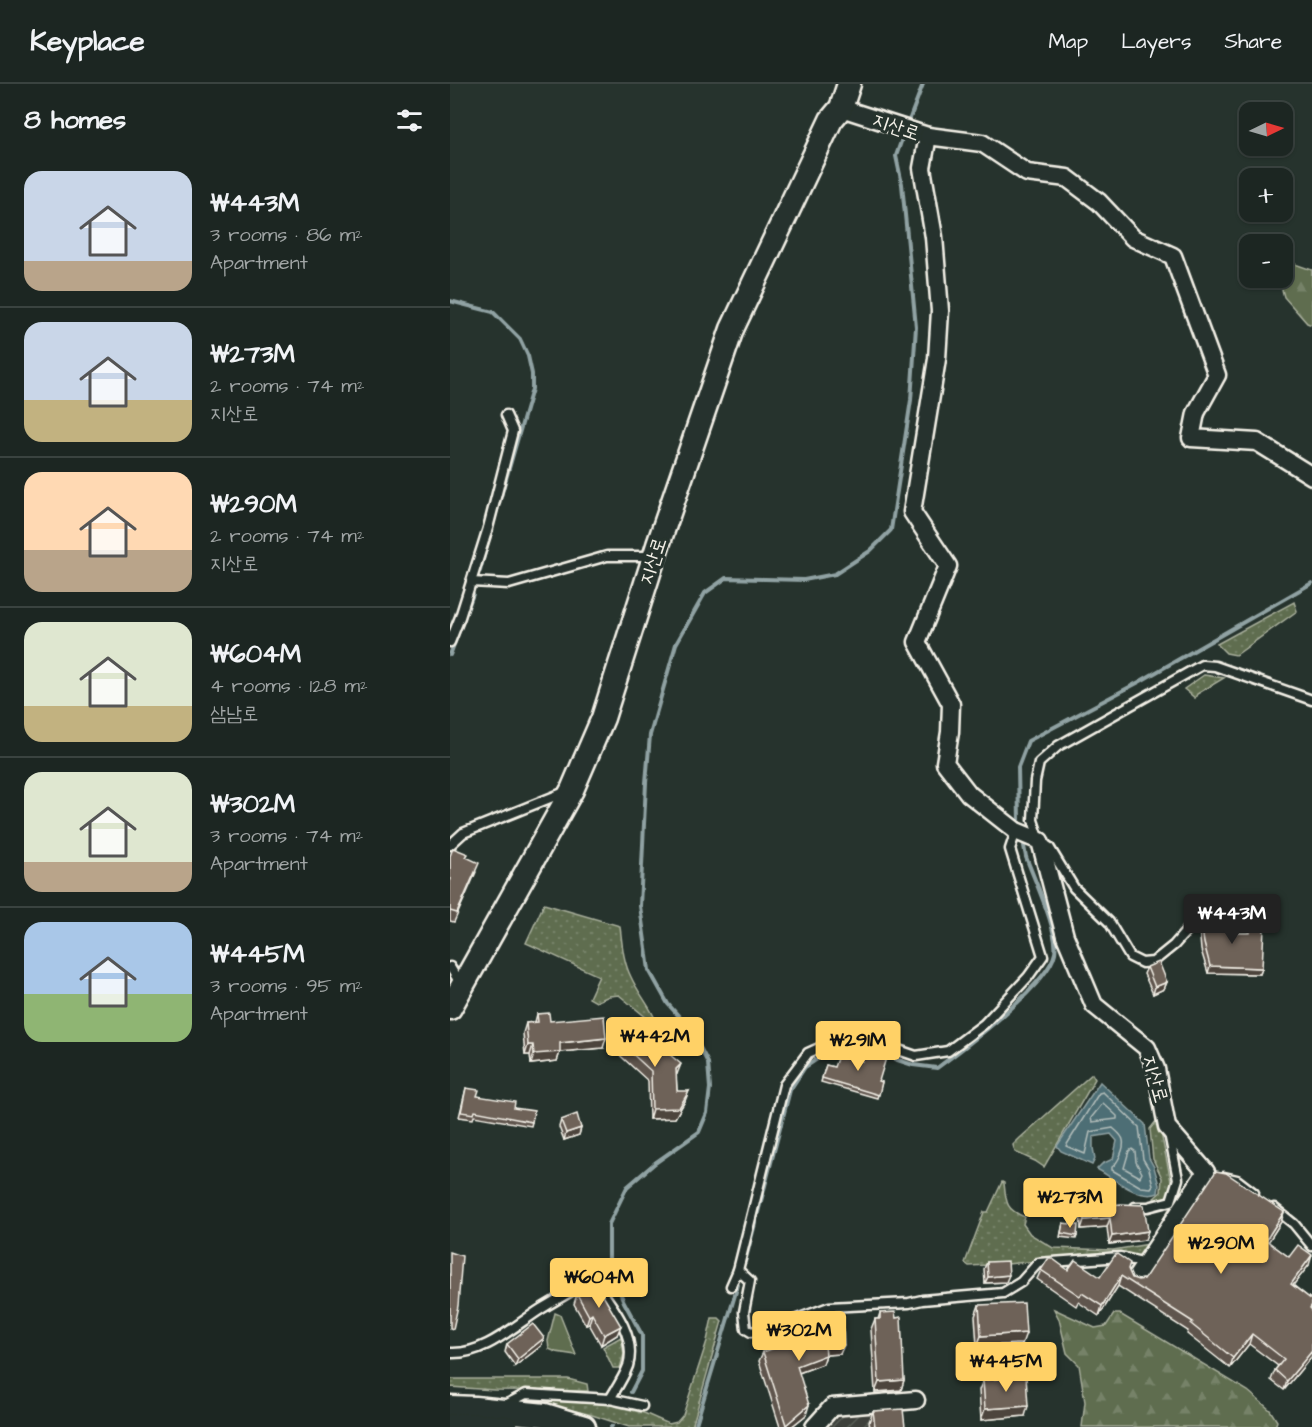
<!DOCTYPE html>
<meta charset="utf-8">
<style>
:root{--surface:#1c2622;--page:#252e2a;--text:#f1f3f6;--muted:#a0a5a5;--line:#3a4340;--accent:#ffd166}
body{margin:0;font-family:"Architects Daughter","Poor Story",sans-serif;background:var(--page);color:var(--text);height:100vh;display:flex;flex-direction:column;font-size:22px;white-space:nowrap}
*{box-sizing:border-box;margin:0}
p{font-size:20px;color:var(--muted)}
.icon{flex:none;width:33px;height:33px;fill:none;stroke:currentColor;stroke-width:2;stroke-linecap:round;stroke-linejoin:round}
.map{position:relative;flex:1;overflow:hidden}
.sheet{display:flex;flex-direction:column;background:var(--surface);width:450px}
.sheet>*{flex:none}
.needle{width:39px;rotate:85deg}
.buttons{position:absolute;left:789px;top:18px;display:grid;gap:12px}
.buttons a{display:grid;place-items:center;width:54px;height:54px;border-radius:12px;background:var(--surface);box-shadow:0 2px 4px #0004,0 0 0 2px var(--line);font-size:30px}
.price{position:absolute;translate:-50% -51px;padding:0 14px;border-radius:6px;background:var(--accent);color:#111;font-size:20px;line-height:39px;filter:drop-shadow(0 2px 3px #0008)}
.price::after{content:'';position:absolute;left:50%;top:36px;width:18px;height:14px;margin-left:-9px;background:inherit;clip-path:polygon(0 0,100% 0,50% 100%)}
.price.current{background:#222;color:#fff}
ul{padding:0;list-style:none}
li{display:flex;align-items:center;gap:18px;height:150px;padding:0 24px}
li+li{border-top:2px solid var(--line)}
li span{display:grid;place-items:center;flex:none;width:168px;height:120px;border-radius:18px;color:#555}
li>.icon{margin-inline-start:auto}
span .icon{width:72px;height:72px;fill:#fffc;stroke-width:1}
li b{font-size:26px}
h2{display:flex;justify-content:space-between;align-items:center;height:72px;padding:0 24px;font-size:26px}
header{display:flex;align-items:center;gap:36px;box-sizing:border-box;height:84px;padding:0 30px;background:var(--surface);border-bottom:2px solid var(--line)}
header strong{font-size:28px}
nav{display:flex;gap:33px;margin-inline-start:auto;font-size:21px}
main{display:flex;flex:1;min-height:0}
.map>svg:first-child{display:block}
.industrial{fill:url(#industrial-furrows)}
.grass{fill:url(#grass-dots);stroke:#a9af9c;stroke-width:1.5}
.forest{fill:url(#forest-firs);stroke:#a9af9c;stroke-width:1.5}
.garden{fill:#5e6d4f;stroke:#a9af9c;stroke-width:1.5}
.water{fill:#4e6e75;stroke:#90a2a3;stroke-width:1.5}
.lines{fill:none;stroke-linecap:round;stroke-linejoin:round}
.shore{stroke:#b2bdba;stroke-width:1.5}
.stream{stroke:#90a2a3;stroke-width:4}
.service-casing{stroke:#f4f1e8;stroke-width:13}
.minor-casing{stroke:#f4f1e8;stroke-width:21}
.secondary-casing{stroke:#f4f1e8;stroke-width:27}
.service{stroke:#26332d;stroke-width:8}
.minor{stroke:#26332d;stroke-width:16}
.secondary{stroke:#26332d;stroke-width:22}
.wall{fill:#5f544d;stroke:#f4f1e8;stroke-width:1.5}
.shaded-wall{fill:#4d453e;stroke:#f4f1e8;stroke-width:1.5}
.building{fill:#6e6259;stroke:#f4f1e8;stroke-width:1.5}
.labels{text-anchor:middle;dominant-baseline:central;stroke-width:6;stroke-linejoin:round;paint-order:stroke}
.street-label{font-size:20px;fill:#f4f1e8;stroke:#26332d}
</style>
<header>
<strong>Keyplace</strong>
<nav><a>Map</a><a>Layers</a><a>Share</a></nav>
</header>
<main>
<section class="sheet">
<h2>8 homes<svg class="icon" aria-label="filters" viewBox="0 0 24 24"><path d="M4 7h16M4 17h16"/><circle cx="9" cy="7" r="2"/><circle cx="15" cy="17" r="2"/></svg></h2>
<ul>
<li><span style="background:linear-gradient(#c9d6e8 75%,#b9a48a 0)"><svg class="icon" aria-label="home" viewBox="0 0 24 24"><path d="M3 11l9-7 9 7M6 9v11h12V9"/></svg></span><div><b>₩443M</b><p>3 rooms · 86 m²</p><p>Apartment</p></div></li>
<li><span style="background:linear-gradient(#c9d6e8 65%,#c2b280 0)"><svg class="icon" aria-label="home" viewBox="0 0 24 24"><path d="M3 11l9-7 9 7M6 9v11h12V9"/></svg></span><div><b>₩273M</b><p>2 rooms · 74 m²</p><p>지산로</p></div></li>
<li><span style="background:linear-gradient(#ffd9b3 65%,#b9a48a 0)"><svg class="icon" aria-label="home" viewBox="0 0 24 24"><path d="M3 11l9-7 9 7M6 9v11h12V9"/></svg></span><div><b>₩290M</b><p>2 rooms · 74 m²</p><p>지산로</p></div></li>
<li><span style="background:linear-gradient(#dfe7d0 70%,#c2b280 0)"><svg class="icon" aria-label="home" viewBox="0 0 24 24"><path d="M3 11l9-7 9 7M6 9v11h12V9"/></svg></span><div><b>₩604M</b><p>4 rooms · 128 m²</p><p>삼남로</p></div></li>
<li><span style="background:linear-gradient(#dfe7d0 75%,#b9a48a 0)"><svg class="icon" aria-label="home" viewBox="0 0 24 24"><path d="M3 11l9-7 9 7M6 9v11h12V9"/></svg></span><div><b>₩302M</b><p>3 rooms · 74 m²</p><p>Apartment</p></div></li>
<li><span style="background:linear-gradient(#a9c7e8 60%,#8fb573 0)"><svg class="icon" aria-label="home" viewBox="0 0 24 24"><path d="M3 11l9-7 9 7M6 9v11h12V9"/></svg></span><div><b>₩445M</b><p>3 rooms · 95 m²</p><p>Apartment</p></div></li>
</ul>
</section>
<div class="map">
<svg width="862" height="1343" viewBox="0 0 862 1343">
<defs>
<pattern id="industrial-furrows" width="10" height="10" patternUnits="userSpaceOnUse" patternTransform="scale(1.5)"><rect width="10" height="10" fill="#3c413a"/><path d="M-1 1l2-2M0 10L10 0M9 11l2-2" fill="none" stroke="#595d56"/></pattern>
<pattern id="grass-dots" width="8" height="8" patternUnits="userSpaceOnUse" patternTransform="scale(1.5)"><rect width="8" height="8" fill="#5e6d4f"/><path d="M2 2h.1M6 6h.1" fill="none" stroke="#768268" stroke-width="1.8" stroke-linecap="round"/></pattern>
<pattern id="forest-firs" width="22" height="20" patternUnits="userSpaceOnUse" patternTransform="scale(1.5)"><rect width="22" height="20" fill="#5e6d4f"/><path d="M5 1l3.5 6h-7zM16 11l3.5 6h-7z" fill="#768268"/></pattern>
</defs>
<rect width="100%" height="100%" fill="#26332d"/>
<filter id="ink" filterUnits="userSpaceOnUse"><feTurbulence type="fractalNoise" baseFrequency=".0167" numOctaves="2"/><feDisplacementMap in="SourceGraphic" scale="12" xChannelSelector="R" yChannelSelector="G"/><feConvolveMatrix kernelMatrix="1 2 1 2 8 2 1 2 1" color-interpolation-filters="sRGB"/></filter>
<g filter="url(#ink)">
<polygon class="industrial" points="453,1324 455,1343 370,1343 384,1327"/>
<g class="grass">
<polygon points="844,518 847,527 786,571 776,569 767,560"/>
<polygon points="754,591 774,594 747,610 745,614 734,605"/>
<path d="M94,820L170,842C172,859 173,877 181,893C189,911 203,925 209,944L169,911L159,912L146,918L139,914L149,892L76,859Z"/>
<polygon points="642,990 645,995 594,1083 585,1077 565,1068 563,1061 570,1054"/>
<polygon points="710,1032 711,1049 722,1102 718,1115 707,1118 704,1114 711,1108 712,1094 703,1075 700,1045"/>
<path d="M552,1098L554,1099C556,1119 556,1126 575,1133L573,1140L580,1150L603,1164L663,1166L699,1160L732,1102L735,1104L734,1111L694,1170L686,1172L670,1169L557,1180L519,1182L515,1179L534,1128H538Z"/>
<polygon points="262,1234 269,1234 272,1237 242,1343 179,1343 142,1331 88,1318 89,1316 156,1320 194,1329 219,1340 227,1338 233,1331 257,1257"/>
<polygon points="171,1253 174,1270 170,1284 163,1284 153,1263"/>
<polygon points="0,1295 118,1295 137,1300 138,1307 44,1306 0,1303"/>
</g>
<g class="forest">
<polygon points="836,177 862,186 862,241 857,239 834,213 829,194 832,194 833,182"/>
<polygon points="604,1225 645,1244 656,1242 664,1230 670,1230 798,1307 820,1326 827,1337 825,1343 632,1343 635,1318 629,1281 617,1269 609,1235"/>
</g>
<polygon class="garden" points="105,1229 110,1231 126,1271 106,1268 99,1265 98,1257"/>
<path class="water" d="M650,998L695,1040L699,1074L704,1083L709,1101L708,1109C689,1117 663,1094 647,1085L652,1080L663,1075L667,1057L661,1050L643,1053V1064L645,1075L642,1081L611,1067L607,1062Z"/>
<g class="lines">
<g class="shore">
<path d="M653,1008L689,1043L693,1075L699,1085L703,1101L701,1104L691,1103L662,1086V1083C668,1079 675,1064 673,1056C672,1051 666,1047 663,1044L640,1048L635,1070L616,1062L649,1009Z"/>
<polygon points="653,1019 667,1032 667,1035 642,1038 641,1034"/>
<polygon points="682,1065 685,1067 686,1078 692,1089 690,1093 674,1084 679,1067"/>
</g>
<g class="stream">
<polyline points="457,42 473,0"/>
<polyline points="0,217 43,228 70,255 78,272 82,290 82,305 42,443"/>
<polyline points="30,487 40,450"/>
<polyline points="0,571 23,510"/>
<polyline points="569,737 568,683 578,657 689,598 862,499"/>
<path d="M295,1178L340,1006L355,983L390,960H398L463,981L487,984C514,964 599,900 605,869C609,848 584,795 576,773L574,762"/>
<polyline points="181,1308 192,1287 192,1251 174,1218 159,1182 159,1140 177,1103 205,1079 249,1048 257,1029 260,1004 258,979 241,946 218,920 199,886 190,822 196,699 200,651 226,560 255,509 276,494 354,496 385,490 420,467 441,446 461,316 466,243 452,100 446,72 454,49"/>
<polyline points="246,1340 288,1201"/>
<polyline points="161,1343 162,1342"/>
</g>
<defs>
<g id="service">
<polyline points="21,498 59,500 157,472 204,472"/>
<polyline points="0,558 10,533 38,444 63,347 56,331"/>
<polyline points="0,761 13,749 115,708"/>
<polyline points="781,827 769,819 760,820 724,861 703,878 692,879 680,873 659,838 624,804 599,763 590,757 583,736 585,697 589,679 608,662 752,581 765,582 862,616"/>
<polyline points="0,883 11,901"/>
<polyline points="774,1093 787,1096 804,1109"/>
<polyline points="685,1123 698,1123 721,1117 728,1095 719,1049"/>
<polyline points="824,1124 844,1140 862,1162"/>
<polyline points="288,1186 300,1197 294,1228 296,1245 301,1248 336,1239 379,1223 459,1219 472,1216 553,1209 571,1198 588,1179 670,1173 696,1179"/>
<polyline points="281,1202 288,1186 334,1001 358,969 396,952 434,961 466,972 498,967 534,940 578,893 593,872 560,765 566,747"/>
<path d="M0,1269C34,1271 64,1242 91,1225C106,1216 121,1207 136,1199L147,1201C163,1223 187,1253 178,1282C174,1293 166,1305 160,1315"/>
<polyline points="55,1321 76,1310 160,1315 192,1322"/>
</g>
<g id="minor">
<polyline points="391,24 478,52 472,84 484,153 490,227 487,275 462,428 498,482 467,558 501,620 500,648 495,679 519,710 566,747 590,757 615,852 644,921 697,964 706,985 717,1043 756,1088 685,1195"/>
<polyline points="478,52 532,59 577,89 617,94 649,118 683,154 723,172 767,291 746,329 741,354 807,358 862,392"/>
<polyline points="364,1343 382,1323 466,1316"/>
</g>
<g id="secondary">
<polyline points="0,924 122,706 153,634 208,461 282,245 381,36 391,24 399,0"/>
<polyline points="0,1323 25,1324 95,1331 134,1343"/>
<polyline points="0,1342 17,1340 56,1343"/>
</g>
</defs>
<use href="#service" class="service-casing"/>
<use href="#minor" class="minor-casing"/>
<use href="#secondary" class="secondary-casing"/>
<use href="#service" class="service"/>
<use href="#minor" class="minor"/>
<use href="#secondary" class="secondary"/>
</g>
<g class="wall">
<polygon points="0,772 16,773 26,788 4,838 0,837"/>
<polygon points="751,836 768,837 782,849 798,849 800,843 812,884 810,890 758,889 751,866 749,842"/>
<polygon points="697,883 717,898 714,905 703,910 694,890"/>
<polygon points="87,930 100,937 153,964 110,968 107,977 81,980 80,971 75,971 73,949 76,939 85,938"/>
<polygon points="165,954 227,990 226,991 227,1007 235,1017 225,1034 199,1035 198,997 162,964"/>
<polygon points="376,981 432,998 427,1014 371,998"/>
<polygon points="16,1004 27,1012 64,1024 82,1038 81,1042 24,1032 23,1035 9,1033"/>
<polygon points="111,1036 131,1044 129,1051 114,1056 109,1043"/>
<polygon points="633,1120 651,1122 695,1156 659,1160 657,1143 631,1145 630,1128"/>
<polygon points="834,1128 831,1138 818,1158 839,1173 859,1181 843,1201 862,1216 862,1272 834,1306 821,1296 825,1286 828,1282 799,1260 780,1284 737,1250 738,1247 668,1202 649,1232 628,1218 626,1222 587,1195 591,1186 618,1186 650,1193 678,1185 682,1194 688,1196 694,1195"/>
<polygon points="613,1139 627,1152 626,1155 610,1153"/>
<polygon points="537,1178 556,1198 535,1199 534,1185"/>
<polygon points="127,1210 167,1251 151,1261 139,1240 136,1241 124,1220"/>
<polygon points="529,1221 572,1260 527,1262 525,1232"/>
<polygon points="430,1229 446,1234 454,1296 451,1306 425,1308 421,1245 425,1235 428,1235"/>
<polygon points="372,1241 390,1270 376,1271 373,1280 349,1289 356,1331 341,1343 330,1343 309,1277 313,1268 327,1263 326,1258 329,1249"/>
<polygon points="94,1254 91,1262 65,1282 55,1268 57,1260"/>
<polygon points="533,1296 575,1332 531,1336 529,1306"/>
<polygon points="423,1327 455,1343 420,1343 419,1338"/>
</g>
<g class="shaded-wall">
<polygon points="760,882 812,884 810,890 758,889"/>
<polygon points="717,898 714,905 703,910 705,903"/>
<polygon points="156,954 153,964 110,968 107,977 81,980 84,970 110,959"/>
<polygon points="78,961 83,961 80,971 75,971"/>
<polygon points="231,980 227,990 222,995 226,985"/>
<polygon points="239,1007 235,1017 225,1034 199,1035 202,1025"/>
<polygon points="131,1044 129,1051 114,1056 116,1049"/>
<polygon points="834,1128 831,1138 813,1166 816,1156"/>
<polygon points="660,1134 657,1143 631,1145 634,1136"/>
<polygon points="698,1147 695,1156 659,1160 662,1152"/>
<polygon points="862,1171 859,1181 837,1209 841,1200"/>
<polygon points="559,1191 556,1198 535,1199 538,1193"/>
<polygon points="671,1192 668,1202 649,1232 652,1222"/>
<polygon points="142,1230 139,1240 136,1241 139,1232"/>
<polygon points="171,1242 167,1251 151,1261 154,1251"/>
<polygon points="576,1249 572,1260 527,1262 531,1252"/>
<polygon points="802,1250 799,1260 780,1284 783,1274"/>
<polygon points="94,1254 91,1262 65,1282 68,1275"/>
<polygon points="394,1261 390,1270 376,1271 373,1280 343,1291 347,1282 375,1262"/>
<polygon points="862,1267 862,1272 834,1306 837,1297"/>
<polygon points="454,1296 451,1306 425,1308 429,1298"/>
<polygon points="359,1321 356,1331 341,1343 335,1343 336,1341"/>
<polygon points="578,1322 575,1332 531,1336 535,1325"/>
</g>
<g class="building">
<polygon points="3,764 18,770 16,773 29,779 7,829 0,827 0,798 1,795 0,795 0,772"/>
<polygon points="767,832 768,837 777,834 782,849 800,849 800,843 814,844 812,884 760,882 754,859 751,836 753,834"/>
<polygon points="709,878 717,898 705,903 697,883"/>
<polygon points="99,929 100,937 154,932 156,954 110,959 110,968 84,970 83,961 78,961 76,939 88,938 87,930"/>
<polygon points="180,938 211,967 213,965 231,980 226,985 227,1007 239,1007 229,1024 202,1025 201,987 165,954"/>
<polygon points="416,967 436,974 429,997 432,998 429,1011 372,994 376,981 384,983 389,969 412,977"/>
<polygon points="16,1004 29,1006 27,1012 65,1018 64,1024 84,1027 82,1038 25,1027 24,1030 11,1028"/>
<polygon points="127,1030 131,1044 116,1049 111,1036"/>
<polygon points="766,1087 776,1089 834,1128 816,1156 839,1173 848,1161 862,1171 841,1200 862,1216 862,1221 860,1224 862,1226 862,1267 837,1297 825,1286 834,1275 802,1250 783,1274 741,1240 743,1238 671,1192 652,1222 632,1209 630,1212 591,1186 598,1175 603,1175 618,1186 625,1176 650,1193 665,1171 667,1170 680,1179 678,1185 682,1194 688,1196 694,1195"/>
<polygon points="651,1119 651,1122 671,1120 694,1121 698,1147 662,1152 660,1134 634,1136 633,1120"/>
<polygon points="613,1139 628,1141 627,1152 611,1149"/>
<polygon points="0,1168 12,1172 8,1222 3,1245 0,1244"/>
<polygon points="558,1177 559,1191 538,1193 537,1178"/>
<polygon points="144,1199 150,1209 151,1208 171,1242 154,1251 142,1230 139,1232 127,1210"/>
<polygon points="574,1219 576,1249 531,1252 529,1221"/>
<polygon points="445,1228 446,1234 451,1233 454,1296 429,1298 425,1235 430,1235 430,1229"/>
<polygon points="371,1236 372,1241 393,1240 394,1261 375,1262 376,1271 347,1282 359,1321 336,1341 313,1268 333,1261 329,1249"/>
<polygon points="83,1240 94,1254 68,1275 57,1260"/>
<polygon points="576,1292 578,1322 535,1325 533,1296"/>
<polygon points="453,1325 455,1343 425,1343 423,1327"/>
</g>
</g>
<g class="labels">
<g class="street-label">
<text transform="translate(446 43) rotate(19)">지산로</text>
<text transform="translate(203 477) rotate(-72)">지산로</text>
<text transform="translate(705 995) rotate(74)">지산로</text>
</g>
</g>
</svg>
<div class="buttons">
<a><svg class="needle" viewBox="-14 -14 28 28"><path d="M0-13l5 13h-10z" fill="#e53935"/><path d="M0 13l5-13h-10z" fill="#a0a5a5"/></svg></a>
<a>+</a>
<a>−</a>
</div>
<b class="price current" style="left:782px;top:861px">₩443M</b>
<b class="price" style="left:205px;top:984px">₩442M</b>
<b class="price" style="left:408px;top:988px">₩291M</b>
<b class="price" style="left:620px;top:1145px">₩273M</b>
<b class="price" style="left:771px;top:1191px">₩290M</b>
<b class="price" style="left:149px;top:1225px">₩604M</b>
<b class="price" style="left:349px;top:1278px">₩302M</b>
<b class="price" style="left:556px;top:1309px">₩445M</b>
</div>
</main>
